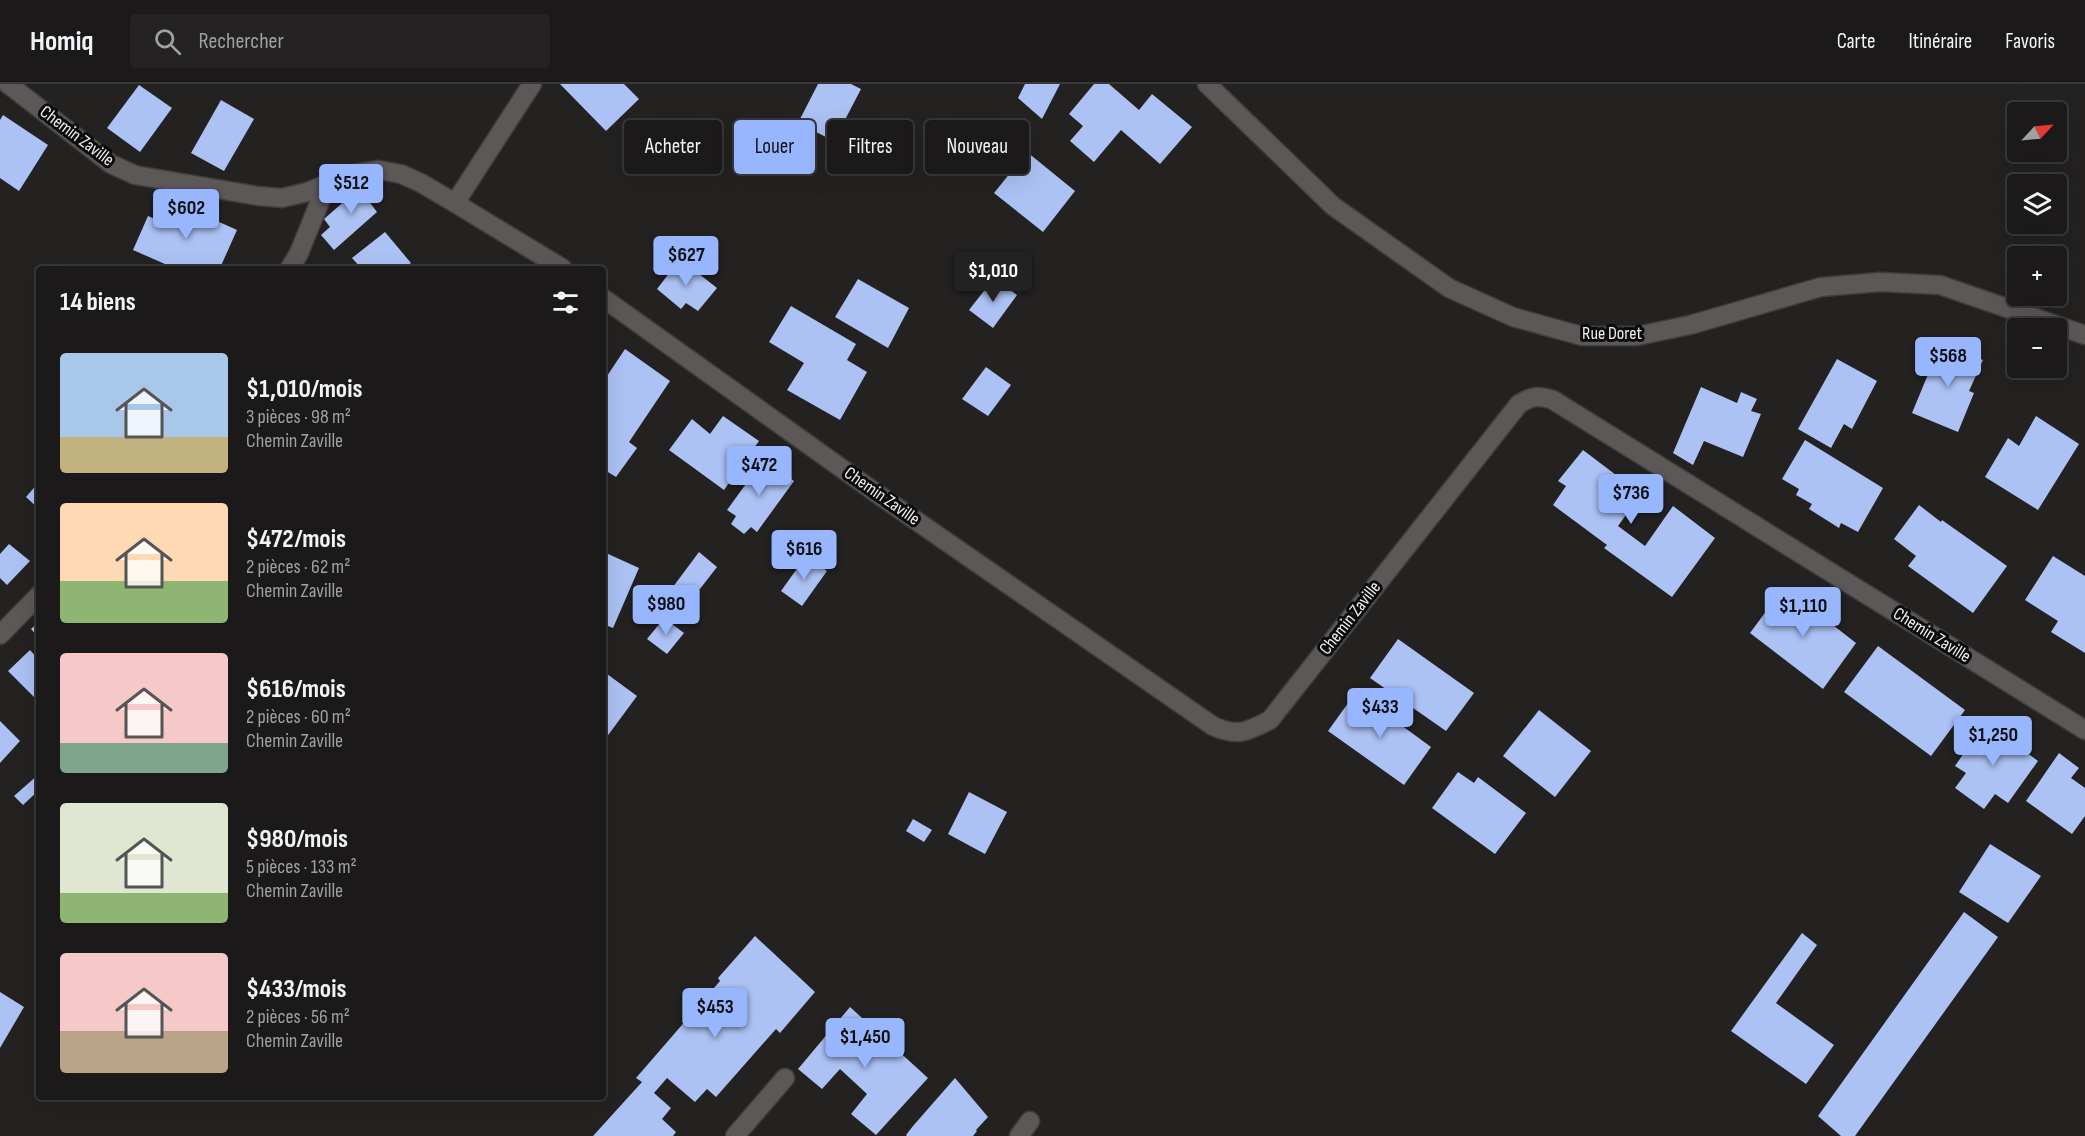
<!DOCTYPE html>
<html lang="fr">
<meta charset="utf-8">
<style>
:root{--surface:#1b1919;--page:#242222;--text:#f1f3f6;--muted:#a0a0a2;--line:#393838;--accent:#97b6fd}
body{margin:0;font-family:"Sofia Sans Condensed",sans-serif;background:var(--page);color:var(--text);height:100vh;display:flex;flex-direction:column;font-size:22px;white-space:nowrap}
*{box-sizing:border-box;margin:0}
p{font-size:20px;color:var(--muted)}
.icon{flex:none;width:33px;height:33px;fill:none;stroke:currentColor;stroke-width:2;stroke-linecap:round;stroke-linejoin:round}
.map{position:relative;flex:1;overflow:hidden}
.details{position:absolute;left:36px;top:182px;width:570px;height:834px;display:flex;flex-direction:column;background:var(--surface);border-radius:6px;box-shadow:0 6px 24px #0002,0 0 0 2px var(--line)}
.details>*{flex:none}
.top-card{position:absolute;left:624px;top:36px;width:570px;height:54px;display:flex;gap:12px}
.needle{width:39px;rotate:64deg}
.tools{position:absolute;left:2007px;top:18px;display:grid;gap:12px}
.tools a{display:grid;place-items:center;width:60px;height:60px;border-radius:6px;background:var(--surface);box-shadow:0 6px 24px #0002,0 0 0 2px var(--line);font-size:30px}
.price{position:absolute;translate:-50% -51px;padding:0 14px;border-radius:6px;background:var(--accent);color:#111;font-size:20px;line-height:39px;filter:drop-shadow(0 2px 3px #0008)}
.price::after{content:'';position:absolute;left:50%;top:36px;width:18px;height:14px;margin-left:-9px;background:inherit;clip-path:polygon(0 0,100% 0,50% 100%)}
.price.on{background:#222;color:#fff}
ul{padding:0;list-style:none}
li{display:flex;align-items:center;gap:18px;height:150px;padding:0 24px}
li span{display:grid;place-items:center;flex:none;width:168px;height:120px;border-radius:6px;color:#555}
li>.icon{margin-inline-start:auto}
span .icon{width:72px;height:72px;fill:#fffc;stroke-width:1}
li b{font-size:26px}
h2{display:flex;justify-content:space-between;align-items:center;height:72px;padding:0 24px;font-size:26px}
.pill{padding:0 21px;border-radius:6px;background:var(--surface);box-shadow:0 6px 24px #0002,0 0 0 2px var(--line);font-size:21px;line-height:54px}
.pill.on{background:var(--accent);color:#111}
header{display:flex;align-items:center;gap:36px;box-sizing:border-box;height:84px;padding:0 30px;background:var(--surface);border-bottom:2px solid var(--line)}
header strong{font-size:28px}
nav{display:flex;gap:33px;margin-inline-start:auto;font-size:21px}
.search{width:420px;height:54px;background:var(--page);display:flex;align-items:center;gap:15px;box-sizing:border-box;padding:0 21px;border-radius:6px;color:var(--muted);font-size:22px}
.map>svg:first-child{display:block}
.building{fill:#acc2f4}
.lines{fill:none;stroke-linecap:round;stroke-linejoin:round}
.street-casing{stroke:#3f3d3c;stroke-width:21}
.street{stroke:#5b5857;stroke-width:18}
.labels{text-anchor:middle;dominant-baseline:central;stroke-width:6;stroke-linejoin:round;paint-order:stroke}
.street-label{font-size:18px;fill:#f1efef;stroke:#0c0b0b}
</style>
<header>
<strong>Homiq</strong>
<div class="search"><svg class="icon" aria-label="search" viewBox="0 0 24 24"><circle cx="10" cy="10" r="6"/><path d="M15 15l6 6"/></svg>Rechercher</div>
<nav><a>Carte</a><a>Itinéraire</a><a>Favoris</a></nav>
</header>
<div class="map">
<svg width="2085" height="1052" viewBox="0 0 2085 1052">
<rect width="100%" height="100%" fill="#242121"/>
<g class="building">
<polygon points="560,0 624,0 639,15 606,47"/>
<polygon points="818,0 851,0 861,5 834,57 798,39"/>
<polygon points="1025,0 1060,0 1042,35 1018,14"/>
<polygon points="1094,0 1109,0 1139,26 1152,10 1192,43 1160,80 1121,46 1094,78 1070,57 1083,42 1069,30"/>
<polygon points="139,1 172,24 140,68 107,44"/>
<polygon points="221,16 254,35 224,87 191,69"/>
<polygon points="3,31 48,61 19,107 0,94 0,36"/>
<polygon points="1027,68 1075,107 1043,148 994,109"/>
<polygon points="372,93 382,104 368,116 377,128 334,166 321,151 330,143 324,135"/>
<polygon points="177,119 237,146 220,184 208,182 206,184 174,184 133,166 148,132 167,140"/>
<polygon points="385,148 411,179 404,184 361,184 352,174"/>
<polygon points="680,175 717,204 698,227 686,219 681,225 657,205"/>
<polygon points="994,194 1017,211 993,244 969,226"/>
<polygon points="858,195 909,224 888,264 835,233"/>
<polygon points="791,222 856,260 847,276 867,288 840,336 787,306 804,279 769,258"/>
<polygon points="1941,259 1983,276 1969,307 1974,309 1958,348 1912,329"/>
<polygon points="625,265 670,297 629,358 637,364 616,393 603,385 603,298"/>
<polygon points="1837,275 1877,297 1852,345 1844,340 1831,364 1798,345"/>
<polygon points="986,283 1011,301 988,332 962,315"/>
<polygon points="1701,303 1737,319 1741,308 1757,315 1751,327 1761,330 1743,373 1704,357 1693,381 1673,369"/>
<polygon points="723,332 759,357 724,406 669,366 692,335 710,350"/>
<polygon points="2036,332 2079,360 2038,426 1985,393 2008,354 2019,362"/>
<polygon points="1805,356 1883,404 1858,448 1841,439 1839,444 1809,425 1812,420 1796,411 1799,405 1782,395"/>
<polygon points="1583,366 1641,410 1618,442 1645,462 1673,422 1715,454 1672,513 1604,464 1607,461 1553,421 1566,402 1558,397"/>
<polygon points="764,375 794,397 757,448 751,443 744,450 731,440 736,432 727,426"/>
<polygon points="39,398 39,425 26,413"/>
<polygon points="1919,421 1941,438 1942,436 2007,482 1973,529 1908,482 1916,472 1894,455"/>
<polygon points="9,460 30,477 7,501 0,494 0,470"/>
<polygon points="699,468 717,483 679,532 661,519"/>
<polygon points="606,469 639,484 613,544 603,540 603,476"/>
<polygon points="806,472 827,487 802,522 781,507"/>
<polygon points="2053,472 2085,492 2085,569 2051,548 2058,537 2025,516"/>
<polygon points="1784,503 1856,559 1823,605 1750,549"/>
<polygon points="664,534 684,549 667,570 647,555"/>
<polygon points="39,538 39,554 31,545"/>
<polygon points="1398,555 1474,609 1446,647 1370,594"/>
<polygon points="1878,562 1965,626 1931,672 1844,608"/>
<polygon points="30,566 39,576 39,618 8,587"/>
<polygon points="603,587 637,612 606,654 603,652"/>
<polygon points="1356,608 1431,663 1404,701 1328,647"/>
<polygon points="1539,626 1591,667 1555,713 1503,672"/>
<polygon points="0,637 20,657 0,679"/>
<polygon points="1985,638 2038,677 2008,719 1995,710 1984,725 1955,704 1966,689 1955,682"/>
<polygon points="2059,669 2079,684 2071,694 2085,704 2085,732 2072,750 2026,717"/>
<polygon points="1458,688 1474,699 1478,693 1526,729 1495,770 1432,724"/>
<polygon points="39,690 39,706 23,721 14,712"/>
<polygon points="969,708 1007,728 985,770 948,750"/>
<polygon points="913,735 932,746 924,758 906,747"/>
<polygon points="1990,760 2041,792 2008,839 1959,808"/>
<polygon points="1964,828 1998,853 1855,1052 1841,1052 1818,1032"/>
<polygon points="1802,849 1817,861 1776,919 1834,961 1806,1000 1731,947"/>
<polygon points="755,852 815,908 780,949 776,945 716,1013 707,1005 695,1018 667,994 654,1009 671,1024 662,1035 676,1048 673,1052 593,1052 642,998 636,994 720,897 718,894"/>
<polygon points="0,908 24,923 0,964"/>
<polygon points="850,923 928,994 876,1051 851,1030 867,1010 840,985 822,1005 798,985"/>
<polygon points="955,994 988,1033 976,1046 977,1047 973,1052 907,1052 906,1051 913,1042"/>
</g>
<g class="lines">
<defs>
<g id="street">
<polyline points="8,0 111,80 135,91 258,112 282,114 307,108 353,90 379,86 401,90 421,99 455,119 562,184"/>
<polyline points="1207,0 1333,122 1449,204 1513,233 1582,252 1637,252 1690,241 1821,203 1880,198 1940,201 2085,251"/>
<polyline points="455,119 532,0"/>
<polyline points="290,184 299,169 327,100"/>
<path d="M603,214L879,411L1213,642C1237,653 1247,648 1270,636L1519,320C1532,312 1539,311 1553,316L2085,646"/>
<polyline points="0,551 39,511"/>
<polyline points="735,1052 785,994"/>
<polyline points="1019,1052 1030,1037"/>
</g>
</defs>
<use href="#street" class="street-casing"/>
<use href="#street" class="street"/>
</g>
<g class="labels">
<g class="street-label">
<text transform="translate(77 52) rotate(37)">Chemin Zaville</text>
<text x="1612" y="249">Rue Doret</text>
<text transform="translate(882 412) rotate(35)">Chemin Zaville</text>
<text transform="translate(1350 534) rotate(-52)">Chemin Zaville</text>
<text transform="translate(1932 551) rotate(32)">Chemin Zaville</text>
</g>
</g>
</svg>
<div class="tools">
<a><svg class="needle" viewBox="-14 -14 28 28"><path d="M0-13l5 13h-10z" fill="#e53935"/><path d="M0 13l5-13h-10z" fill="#a0a0a2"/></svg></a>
<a><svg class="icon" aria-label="layers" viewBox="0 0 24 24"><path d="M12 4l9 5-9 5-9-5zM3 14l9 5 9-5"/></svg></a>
<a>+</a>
<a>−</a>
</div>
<b class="price" style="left:351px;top:131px">$512</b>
<b class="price" style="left:186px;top:156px">$602</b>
<b class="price" style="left:686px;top:203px">$627</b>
<b class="price on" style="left:993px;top:219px">$1,010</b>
<b class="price" style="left:1948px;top:304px">$568</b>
<b class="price" style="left:759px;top:413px">$472</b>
<b class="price" style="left:1631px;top:441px">$736</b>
<b class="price" style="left:804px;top:497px">$616</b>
<b class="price" style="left:666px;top:552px">$980</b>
<b class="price" style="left:1803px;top:554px">$1,110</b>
<b class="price" style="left:1380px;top:655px">$433</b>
<b class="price" style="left:1993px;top:683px">$1,250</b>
<b class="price" style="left:715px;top:955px">$453</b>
<b class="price" style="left:865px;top:985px">$1,450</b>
<div class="top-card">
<a class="pill">Acheter</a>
<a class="pill on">Louer</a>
<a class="pill">Filtres</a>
<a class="pill">Nouveau</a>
</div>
<section class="details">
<h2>14 biens<svg class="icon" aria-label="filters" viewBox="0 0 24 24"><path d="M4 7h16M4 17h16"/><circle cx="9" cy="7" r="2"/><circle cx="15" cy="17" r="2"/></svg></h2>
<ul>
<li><span style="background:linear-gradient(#a9c7e8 70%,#c2b280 0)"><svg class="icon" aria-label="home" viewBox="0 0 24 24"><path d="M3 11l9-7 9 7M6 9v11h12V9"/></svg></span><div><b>$1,010/mois</b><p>3 pièces · 98 m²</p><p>Chemin Zaville</p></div></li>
<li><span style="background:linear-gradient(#ffd9b3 65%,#8fb573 0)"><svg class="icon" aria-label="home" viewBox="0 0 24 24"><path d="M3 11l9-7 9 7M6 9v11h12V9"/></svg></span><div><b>$472/mois</b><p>2 pièces · 62 m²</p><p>Chemin Zaville</p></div></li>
<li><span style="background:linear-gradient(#f6c9c9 75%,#7fa58c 0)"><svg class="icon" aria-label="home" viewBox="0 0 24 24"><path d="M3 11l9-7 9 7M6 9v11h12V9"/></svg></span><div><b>$616/mois</b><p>2 pièces · 60 m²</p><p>Chemin Zaville</p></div></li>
<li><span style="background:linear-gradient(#dfe7d0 75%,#8fb573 0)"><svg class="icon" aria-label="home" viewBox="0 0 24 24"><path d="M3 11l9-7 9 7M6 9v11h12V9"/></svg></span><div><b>$980/mois</b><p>5 pièces · 133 m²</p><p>Chemin Zaville</p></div></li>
<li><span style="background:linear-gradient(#f6c9c9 65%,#b9a48a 0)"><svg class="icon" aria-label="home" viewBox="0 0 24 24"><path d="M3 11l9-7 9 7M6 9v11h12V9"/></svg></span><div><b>$433/mois</b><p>2 pièces · 56 m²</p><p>Chemin Zaville</p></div></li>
</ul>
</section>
</div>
